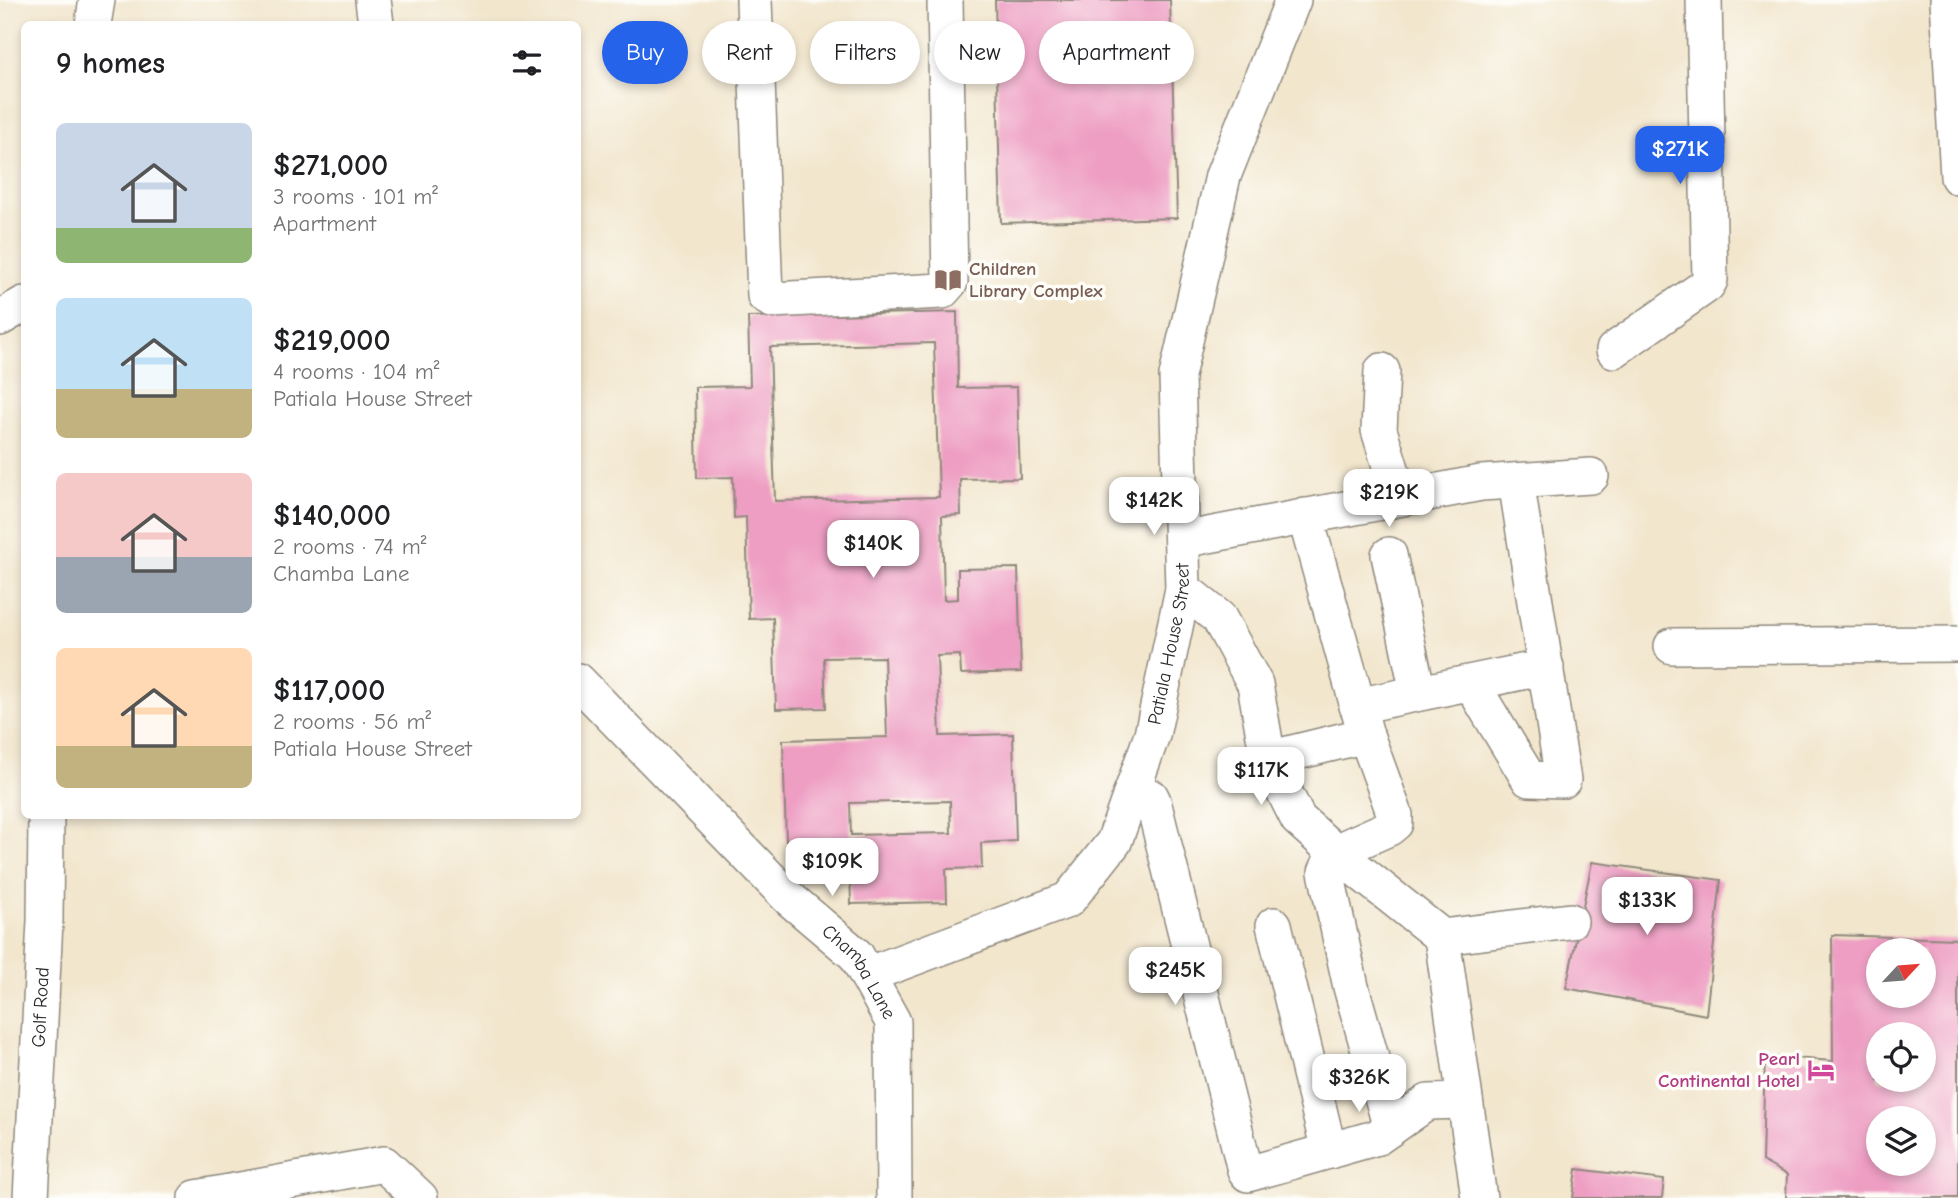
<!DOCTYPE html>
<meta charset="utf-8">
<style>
:root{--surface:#fff;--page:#f6f6f6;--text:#202124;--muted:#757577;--accent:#2563eb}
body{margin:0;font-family:"Comic Neue",sans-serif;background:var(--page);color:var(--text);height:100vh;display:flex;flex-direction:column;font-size:26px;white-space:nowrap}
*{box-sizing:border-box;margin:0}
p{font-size:23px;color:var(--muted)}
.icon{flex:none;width:38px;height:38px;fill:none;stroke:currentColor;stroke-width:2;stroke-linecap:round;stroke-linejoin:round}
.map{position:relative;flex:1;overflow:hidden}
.details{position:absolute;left:21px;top:21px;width:560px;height:798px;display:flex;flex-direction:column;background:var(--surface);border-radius:10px;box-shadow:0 4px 10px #0003}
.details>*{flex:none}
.guide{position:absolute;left:602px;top:21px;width:665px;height:63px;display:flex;gap:14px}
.needle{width:46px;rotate:64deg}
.buttons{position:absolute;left:1866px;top:938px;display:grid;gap:14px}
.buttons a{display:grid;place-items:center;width:70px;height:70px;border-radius:50%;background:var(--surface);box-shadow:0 4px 10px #0003;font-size:35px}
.price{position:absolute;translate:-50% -60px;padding:0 16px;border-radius:14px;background:#fff;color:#222;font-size:23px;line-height:46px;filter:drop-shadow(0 2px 4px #0008)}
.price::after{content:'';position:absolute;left:50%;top:42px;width:21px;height:16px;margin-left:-10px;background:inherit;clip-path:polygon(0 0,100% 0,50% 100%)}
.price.selected{background:var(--accent);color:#fff}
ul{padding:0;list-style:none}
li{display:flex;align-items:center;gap:21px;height:175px;padding:0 35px}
li span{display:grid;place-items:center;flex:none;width:196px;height:140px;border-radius:10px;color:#555}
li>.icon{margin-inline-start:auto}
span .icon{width:84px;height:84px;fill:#fffc;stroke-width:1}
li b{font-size:30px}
h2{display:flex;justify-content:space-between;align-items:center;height:84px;padding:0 35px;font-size:30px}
.tag{padding:0 24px;border-radius:32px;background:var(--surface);box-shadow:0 4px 10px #0003;font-size:24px;line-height:63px}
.tag.selected{background:var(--accent);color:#fff}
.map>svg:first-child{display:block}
.building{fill:#ee9dc3;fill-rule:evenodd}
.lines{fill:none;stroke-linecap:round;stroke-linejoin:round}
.minor-casing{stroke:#8e887c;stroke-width:38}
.minor{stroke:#fff;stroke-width:35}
.labels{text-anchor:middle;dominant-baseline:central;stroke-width:7;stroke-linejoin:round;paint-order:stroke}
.education-label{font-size:19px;font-weight:bold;fill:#785e54;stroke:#fdfcf7;text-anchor:start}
.street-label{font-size:19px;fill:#2b2b2b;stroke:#fdfcf7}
.hotel-label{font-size:19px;font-weight:bold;fill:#b23c85;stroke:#fdfcf7;text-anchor:end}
</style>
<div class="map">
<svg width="1958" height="1198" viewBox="0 0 1958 1198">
<rect width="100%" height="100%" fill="#fdfcf7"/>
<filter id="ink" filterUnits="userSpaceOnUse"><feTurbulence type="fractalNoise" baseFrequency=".0143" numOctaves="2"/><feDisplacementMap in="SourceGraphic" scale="14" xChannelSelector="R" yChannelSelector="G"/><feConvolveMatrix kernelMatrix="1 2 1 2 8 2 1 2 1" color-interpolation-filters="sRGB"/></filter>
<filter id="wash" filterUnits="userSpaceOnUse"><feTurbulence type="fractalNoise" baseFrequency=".00686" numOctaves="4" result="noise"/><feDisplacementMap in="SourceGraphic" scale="28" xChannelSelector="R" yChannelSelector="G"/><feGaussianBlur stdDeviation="1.57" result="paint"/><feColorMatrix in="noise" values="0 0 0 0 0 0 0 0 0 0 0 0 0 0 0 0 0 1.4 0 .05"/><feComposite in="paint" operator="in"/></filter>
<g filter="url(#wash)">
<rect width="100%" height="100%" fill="#f2e6cd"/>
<g id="blocks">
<g class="building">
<polygon points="995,0 1170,0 1177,218 1001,223"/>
<path d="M957,312L958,388L1017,387L1020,478L960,479L961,515L942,516L944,600L958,599V569L1018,568L1021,672L961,674L960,655L937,656L940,736L1013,734L1016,841L981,843L982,868L946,869L947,902L851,904L850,871L814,873V840L786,841L783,740L887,737L884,657L824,658L826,708L776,709L773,618L749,619L746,517L734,518L733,477L697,478L695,387L750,386L748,317ZM934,343L939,497L775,501L770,347ZM950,801L951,833L851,835L850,803Z"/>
<polygon points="1592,862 1721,880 1706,1015 1566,988"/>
<path d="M1832,935L1958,939V1198H1786L1787,1175L1762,1161L1765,1056L1833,1061ZM1878,950H1923V996H1878ZM1878,1034H1923V1080H1878ZM1878,1118H1923V1164H1878Z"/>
<polygon points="1577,1169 1664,1180 1662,1198 1573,1198"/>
</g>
</g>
</g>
<g filter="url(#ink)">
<use href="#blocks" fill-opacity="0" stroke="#8e887c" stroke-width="2"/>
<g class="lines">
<defs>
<g id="minor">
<polyline points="373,0 376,24"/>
<polyline points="754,0 765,296 772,300 942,291 950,282 945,0"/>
<polyline points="1948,0 1958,177"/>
<polyline points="93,24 97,0"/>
<polyline points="0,318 24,304"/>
<polyline points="1614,350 1707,285 1710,280 1704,0"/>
<polyline points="1382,371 1379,430 1400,498"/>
<polyline points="1182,540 1481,483 1591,476"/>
<polyline points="1389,555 1418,693"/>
<polyline points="1183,589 1219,618 1255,684 1268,759 1298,819 1335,852 1442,937 1479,1198"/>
<polyline points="1672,646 1958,644"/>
<path id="s1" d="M578,681L790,899L856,955L893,1022L894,1198"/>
<polyline points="1471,683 1529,779 1563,780 1516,481"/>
<polyline points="1357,706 1546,667"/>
<polyline points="1366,735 1395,815 1395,823 1389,828 1335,852 1326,872 1351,987 1391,1128"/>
<polyline points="1268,759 1366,735 1305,516"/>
<polyline points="1131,793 1151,797 1153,801 1245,1170 1248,1174 1378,1137 1428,1102 1465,1101"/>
<polyline points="1274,925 1329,1151"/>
<polyline points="1442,937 1570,921"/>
<path id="s2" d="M867,975L1068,900L1114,842L1152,735L1183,589L1177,376L1223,176L1293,0"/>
<path id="s3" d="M31,1198L45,921L46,816"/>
<polyline points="196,1198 384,1164 420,1198"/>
</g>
</defs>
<use href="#minor" class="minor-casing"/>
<use href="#minor" class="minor"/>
</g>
</g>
<defs>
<symbol id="library-bare" viewBox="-9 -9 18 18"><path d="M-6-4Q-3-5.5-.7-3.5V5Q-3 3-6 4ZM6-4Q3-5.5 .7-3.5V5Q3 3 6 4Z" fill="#8d6e63" stroke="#fdfcf7" stroke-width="2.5" paint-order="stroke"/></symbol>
<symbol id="hotel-bare" viewBox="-9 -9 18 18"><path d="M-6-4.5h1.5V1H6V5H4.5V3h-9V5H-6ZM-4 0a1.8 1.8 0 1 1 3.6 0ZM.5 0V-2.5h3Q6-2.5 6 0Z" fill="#d1479c" stroke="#fdfcf7" stroke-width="2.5" paint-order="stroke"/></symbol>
</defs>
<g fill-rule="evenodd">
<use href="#library-bare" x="929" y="261" width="38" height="38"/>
<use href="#hotel-bare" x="1802" y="1051" width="38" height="38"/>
</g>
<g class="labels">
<g class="education-label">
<text x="969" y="269">Children<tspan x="969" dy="22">Library Complex</tspan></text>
</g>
<g class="street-label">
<text stroke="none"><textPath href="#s2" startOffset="495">Patiala House Street</textPath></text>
<text stroke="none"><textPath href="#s1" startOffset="406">Chamba Lane</textPath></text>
<text stroke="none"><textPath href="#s3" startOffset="191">Golf Road</textPath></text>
</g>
<g class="hotel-label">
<text x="1800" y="1059">Pearl<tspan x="1800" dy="22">Continental Hotel</tspan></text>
</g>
</g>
</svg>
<div class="buttons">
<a><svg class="needle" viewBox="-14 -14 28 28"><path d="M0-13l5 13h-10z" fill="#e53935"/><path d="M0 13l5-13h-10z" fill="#757577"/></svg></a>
<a><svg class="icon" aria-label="locate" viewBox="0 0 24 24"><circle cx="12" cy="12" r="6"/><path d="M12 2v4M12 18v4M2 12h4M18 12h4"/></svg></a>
<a><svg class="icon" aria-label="layers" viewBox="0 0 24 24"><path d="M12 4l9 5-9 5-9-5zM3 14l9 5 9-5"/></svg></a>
</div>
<b class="price selected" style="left:1680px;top:186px">$271K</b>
<b class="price" style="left:1389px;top:529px">$219K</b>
<b class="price" style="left:1154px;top:537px">$142K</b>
<b class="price" style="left:873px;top:580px">$140K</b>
<b class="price" style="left:1261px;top:807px">$117K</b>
<b class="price" style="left:832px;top:898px">$109K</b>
<b class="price" style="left:1647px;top:937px">$133K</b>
<b class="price" style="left:1175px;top:1007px">$245K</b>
<b class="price" style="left:1359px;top:1114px">$326K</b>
<div class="guide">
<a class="tag selected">Buy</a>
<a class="tag">Rent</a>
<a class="tag">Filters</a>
<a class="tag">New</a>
<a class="tag">Apartment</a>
</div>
<section class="details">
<h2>9 homes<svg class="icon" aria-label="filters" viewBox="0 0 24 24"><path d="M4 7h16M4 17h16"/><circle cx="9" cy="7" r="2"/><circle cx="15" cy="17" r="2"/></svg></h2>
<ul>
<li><span style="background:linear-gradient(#c9d6e8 75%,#8fb573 0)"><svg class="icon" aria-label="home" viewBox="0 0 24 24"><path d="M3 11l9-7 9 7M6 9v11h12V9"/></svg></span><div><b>$271,000</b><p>3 rooms · 101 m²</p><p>Apartment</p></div></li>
<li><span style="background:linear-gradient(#bfe0f5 65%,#c2b280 0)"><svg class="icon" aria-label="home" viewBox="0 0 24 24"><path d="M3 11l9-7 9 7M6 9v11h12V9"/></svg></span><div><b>$219,000</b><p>4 rooms · 104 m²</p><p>Patiala House Street</p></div></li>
<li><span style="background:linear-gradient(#f6c9c9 60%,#9aa5b1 0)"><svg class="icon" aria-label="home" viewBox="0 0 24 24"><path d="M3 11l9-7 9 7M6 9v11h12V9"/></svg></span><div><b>$140,000</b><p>2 rooms · 74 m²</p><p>Chamba Lane</p></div></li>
<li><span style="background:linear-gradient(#ffd9b3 70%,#c2b280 0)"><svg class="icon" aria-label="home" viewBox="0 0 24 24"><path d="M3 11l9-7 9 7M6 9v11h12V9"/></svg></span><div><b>$117,000</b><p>2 rooms · 56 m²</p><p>Patiala House Street</p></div></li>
</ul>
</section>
</div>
